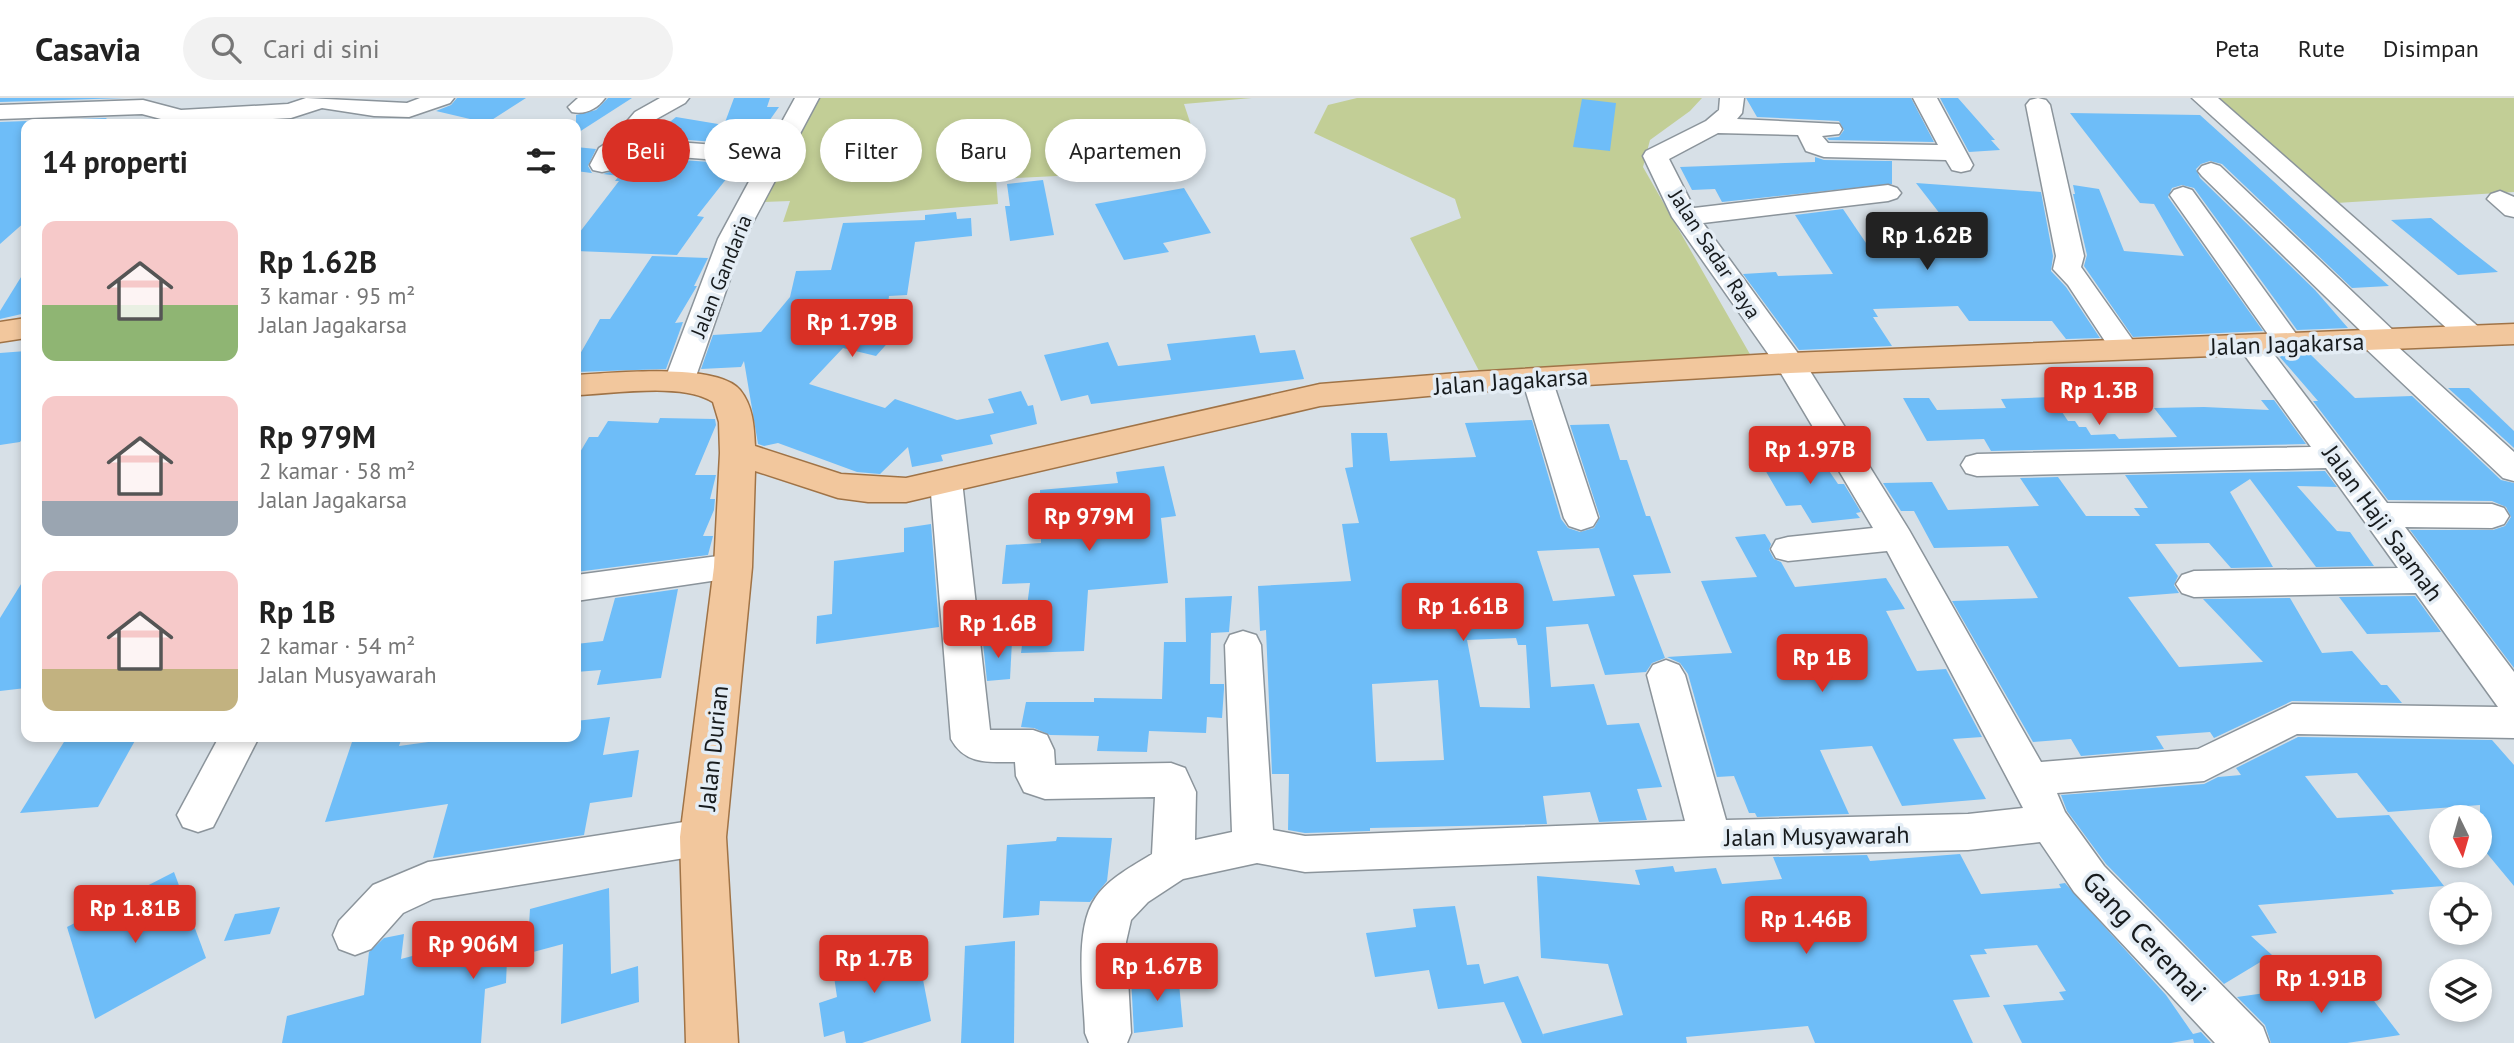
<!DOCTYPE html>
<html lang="id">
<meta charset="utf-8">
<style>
:root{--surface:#fff;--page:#f2f2f2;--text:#222;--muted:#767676;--line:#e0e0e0;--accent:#d93025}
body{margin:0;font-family:"PT Sans",sans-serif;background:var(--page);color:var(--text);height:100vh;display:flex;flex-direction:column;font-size:26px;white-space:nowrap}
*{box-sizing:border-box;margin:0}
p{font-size:23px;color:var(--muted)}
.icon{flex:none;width:38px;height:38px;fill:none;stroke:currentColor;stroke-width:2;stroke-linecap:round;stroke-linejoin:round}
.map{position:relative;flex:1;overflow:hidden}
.panel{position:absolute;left:21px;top:21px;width:560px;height:623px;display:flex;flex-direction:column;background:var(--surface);border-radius:14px;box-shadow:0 4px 10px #0003}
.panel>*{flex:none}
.guide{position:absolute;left:602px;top:21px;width:665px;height:63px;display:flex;gap:14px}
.needle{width:46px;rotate:175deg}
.fabs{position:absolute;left:2429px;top:707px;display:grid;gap:14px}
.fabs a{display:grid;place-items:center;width:63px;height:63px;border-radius:50%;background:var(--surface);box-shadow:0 4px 10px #0003;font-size:35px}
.price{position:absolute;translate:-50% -60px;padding:0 16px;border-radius:7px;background:var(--accent);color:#fff;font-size:23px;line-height:46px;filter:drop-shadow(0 2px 4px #0008)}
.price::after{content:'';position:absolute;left:50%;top:42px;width:21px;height:16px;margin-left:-10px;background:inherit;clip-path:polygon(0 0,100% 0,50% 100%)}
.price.on{background:#222;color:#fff}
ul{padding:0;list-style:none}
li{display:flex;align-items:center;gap:21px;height:175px;padding:0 21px}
li span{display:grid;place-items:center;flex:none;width:196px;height:140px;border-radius:14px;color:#555}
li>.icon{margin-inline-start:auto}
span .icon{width:84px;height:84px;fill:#fffc;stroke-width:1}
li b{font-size:30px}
h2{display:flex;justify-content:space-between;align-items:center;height:84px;padding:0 21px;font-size:30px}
.tag{padding:0 24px;border-radius:32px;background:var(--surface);box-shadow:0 4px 10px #0003;font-size:24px;line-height:63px}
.tag.on{background:var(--accent);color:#fff}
header{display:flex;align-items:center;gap:42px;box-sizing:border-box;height:98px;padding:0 35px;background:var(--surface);border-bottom:2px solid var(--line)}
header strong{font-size:33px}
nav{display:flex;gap:38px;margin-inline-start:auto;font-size:24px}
.search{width:490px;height:63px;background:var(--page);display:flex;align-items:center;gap:18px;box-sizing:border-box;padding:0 24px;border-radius:38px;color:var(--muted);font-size:26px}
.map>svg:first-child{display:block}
.green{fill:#c2ce96}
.building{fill:#6ebdf8;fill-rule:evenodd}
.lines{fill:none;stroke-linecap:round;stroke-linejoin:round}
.minor-casing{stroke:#8b949b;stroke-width:3}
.major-casing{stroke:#a07346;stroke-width:3}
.minor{fill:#fff;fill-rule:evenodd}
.major{fill:#f2c79d;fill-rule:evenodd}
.labels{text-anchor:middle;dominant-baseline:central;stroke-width:7;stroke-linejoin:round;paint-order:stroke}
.far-street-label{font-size:21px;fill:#171b1d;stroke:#e4edf5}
.street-label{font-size:24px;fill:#171b1d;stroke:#e4edf5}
.near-street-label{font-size:28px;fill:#171b1d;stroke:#e4edf5}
</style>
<header>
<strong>Casavia</strong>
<div class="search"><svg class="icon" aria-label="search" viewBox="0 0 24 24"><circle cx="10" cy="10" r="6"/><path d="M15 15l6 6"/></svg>Cari di sini</div>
<nav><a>Peta</a><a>Rute</a><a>Disimpan</a></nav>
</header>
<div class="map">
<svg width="2514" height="945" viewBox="0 0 2514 945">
<rect width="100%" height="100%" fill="#d7e0e7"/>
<g class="green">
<polygon points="812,0 1252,0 1184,6 1194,36 1140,41 1139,74 996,81 998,106 783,124 790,103 763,104"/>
<polygon points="1357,0 1702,0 1690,13 1650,42 1643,69 1759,272 1490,294 1410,140 1461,120 1455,101 1314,35 1328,7"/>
<polygon points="2201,0 2514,0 2514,94 2320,106"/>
</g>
<g class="building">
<polygon points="0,0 125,0 0,4"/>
<polygon points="457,0 526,0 487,25 436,13 451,7"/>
<polygon points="608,0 632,0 576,36 576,17 596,12"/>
<polygon points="734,0 770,0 767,9 779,9 752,47 651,39 676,19 724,27"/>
<polygon points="1746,0 1911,0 1934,44 1829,42 1827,40 1839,39 1844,32 1839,23 1757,19"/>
<polygon points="1940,0 1958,0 1995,42 1991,42 2000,52 1969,54"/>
<polygon points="1582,1 1616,5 1610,53 1573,49"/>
<polygon points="2070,15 2200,17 2389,188 2352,190 2222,66 2210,63 2201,66 2196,71 2200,80 2315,192 2348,230 2297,232 2194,90 2182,87 2172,90 2168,99 2263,233 2133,239 2084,168 2087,157 2073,96 2075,96 2073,87 2099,91 2124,153 2184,158 2154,106 2140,105"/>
<polygon points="107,20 100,26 26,26 26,123 0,146 0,24"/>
<polygon points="576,49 596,51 588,68 592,75 599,76 576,73"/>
<polygon points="626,58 738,66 697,118 704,119 677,157 576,153 576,139 619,83 615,83 619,78 603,76 613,73 620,61"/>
<polygon points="1815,59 1824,62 1892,63 1892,86 1722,104 1715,91 1692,92 1680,69 1815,64"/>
<polygon points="1043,82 1054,137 1010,143 1005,108 1010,108 1007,86"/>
<polygon points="1916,85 2041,94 2053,158 2051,173 2066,189 2100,240 2066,241 2052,223 1969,223 1958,208 1873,211 1878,219 1873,219 1892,248 1799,252 1743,176 1776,174 1778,178 1833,176 1795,117 1843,111 1866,145 1870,144 1878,156 1932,154 1915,132 1951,130"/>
<polygon points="1184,90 1211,135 1163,145 1169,154 1124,162 1095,106"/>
<polygon points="956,114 957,121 971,120 972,138 915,144 907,197 889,198 884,237 893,239 876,258 843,250 809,286 885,310 895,301 957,322 994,315 988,301 1021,293 1028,308 1033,307 1037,326 990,337 993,346 941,357 943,363 912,369 908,349 880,376 857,374 778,345 764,348 758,346 744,263 741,269 701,271 713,237 761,234 790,199 796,173 831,172 843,125 925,122 925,117"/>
<polygon points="2431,120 2466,149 2498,174 2458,177 2391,122"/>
<polygon points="652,158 708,160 694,188 697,188 675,225 683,224 666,271 576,274 576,263 600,221 610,221"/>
<polygon points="26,171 26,215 0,221 0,213"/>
<polygon points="1255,237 1260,255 1295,252 1304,281 1091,306 1088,297 1061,303 1044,257 1108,244 1118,268 1171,262 1167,246"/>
<polygon points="26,253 26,334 20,344 0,347 0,255"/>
<polygon points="2311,257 2355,300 2412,298 2501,382 2514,385 2514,570 2410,432 2493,432 2505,428 2511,419 2506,409 2492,403 2388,402 2313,303 2318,303 2279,258"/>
<polygon points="2448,290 2469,290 2514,333 2514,350"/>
<polygon points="2052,299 2068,323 2075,323 2079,329 2086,329 2091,337 2115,336 2119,341 2177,339 2154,310 2204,309 2269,312 2261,302 2274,302 2306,346 1991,353 1984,341 1927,343 1903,300 1929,300 1937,312 2006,310 2001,301"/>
<polygon points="660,320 715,321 716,327 695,377 716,377 710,401 715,401 714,412 703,438 713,438 708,457 576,474 576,361 589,339 598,339 608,323 658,325"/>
<path d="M1532,322L1561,421L1568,430L1580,434L1594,430L1600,419L1570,327L1609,326L1620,362H1627L1646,418H1650L1671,475L1633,477L1665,560L1652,565L1646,574L1605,577L1588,526L1546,529L1551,589L1594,586L1607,627L1639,625L1662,689L1637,691L1647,722L1599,724L1590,694L1543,698L1547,726L1370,730V733L1305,735L1288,732L1289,676H1272L1266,532L1260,533L1258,488L1351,483L1342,426L1359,425L1345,370L1353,369L1351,335H1387L1390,363L1476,359L1465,325ZM1599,450L1615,498L1553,503L1537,453ZM1516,540L1518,547H1526L1530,610L1480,609L1467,542ZM1438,582L1444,662L1376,664L1372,586Z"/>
<polygon points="1815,352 1838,386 1844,386 1861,414 1856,415 1860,420 1812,425 1801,407 1786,408 1757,358"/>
<polygon points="1164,368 1176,418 1161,420 1168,485 1088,492 1084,553 1021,555 1030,485 1002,486 1006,447 1041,445 1040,392 1118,385 1116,374"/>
<polygon points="2325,373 2337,389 2297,388 2337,433 2350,434 2374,468 2316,469 2250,381 2230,394 2273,469 2231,470 2209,445 2155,446 2178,478 2174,487 2179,495 2128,499 2179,569 2263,564 2203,501 2290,500 2322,555 2352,553 2381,587 2387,587 2402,605 2292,603 2214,640 2210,634 2156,638 2164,651 2081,658 2071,641 2033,644 1952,503 2038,500 2008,448 1934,450 1914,413 1901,413 1883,385 1932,384 1948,412 2039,408 2020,380 2058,379 2086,418 2140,418 2134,410 2148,410 2125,377"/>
<polygon points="931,426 939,529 816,546 817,518 832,516 834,463 904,454 904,430"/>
<polygon points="1765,436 1771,446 1769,452 1774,461 1781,464 1795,489 1886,480 1905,511 1886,513 1917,573 1946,571 1982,639 1953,641 1986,701 1902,708 1872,648 1820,652 1849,716 1757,719 1755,715 1749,715 1734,678 1717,679 1688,576 1680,565 1667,559 1732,555 1701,483 1757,479 1735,439"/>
<polygon points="26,478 26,590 0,593 0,520"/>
<polygon points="678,491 661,580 597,587 601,572 576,574 576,546 603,543 615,500"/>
<polygon points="1232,498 1229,534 1211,535 1210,586 1224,586 1224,591 1222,620 1207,619 1206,635 1149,633 1147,654 1097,653 1099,638 1050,637 1034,630 1021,629 1026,604 1094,604 1094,600 1162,601 1164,544 1186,544 1185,500"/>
<polygon points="2415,498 2441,534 2367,536 2339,499"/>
<polygon points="1012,543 1010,581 987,583 983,545"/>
<polygon points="610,619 603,657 639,652 632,699 590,705 584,737 433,760 448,706 325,724 352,644 402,639 399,648 465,639 576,639 576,623"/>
<polygon points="67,639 137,639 98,709 20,715"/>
<polygon points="2298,639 2492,642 2514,667 2514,788 2480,747 2480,707 2388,714 2357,675 2305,678 2337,720 2389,717 2444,788 2391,792 2394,796 2258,807 2277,835 2251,838 2272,857 2224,886 2106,766 2067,713 2061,697 2204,686 2218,679 2241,677 2236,670"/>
<polygon points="1057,739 1112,740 1107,783 1090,804 1040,803 1039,817 1003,820 1007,747 1056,743"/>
<polygon points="1960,756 1981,796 2061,790 2059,786 2065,785 2166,897 2193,936 2201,934 2211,945 2194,945 2193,941 2171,945 2022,945 2003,907 2064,902 2059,894 2066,893 2037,847 1984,851 1987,856 1970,857 1990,899 1953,902 1973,945 1815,945 1808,928 1686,939 1687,945 1522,945 1504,904 1438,911 1429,872 1375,879 1366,835 1416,829 1413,811 1455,808 1467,867 1479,866 1484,886 1518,878 1544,939 1543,936 1623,917 1608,866 1541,860 1537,778 1640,787 1635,772 1673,768 1675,774 1716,770 1722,786 1782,781 1773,759 1867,757 1870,763"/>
<polygon points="174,774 206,860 95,921 67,829"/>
<polygon points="609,790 611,876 638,868 639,904 561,926 563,846 507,861 506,885 485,891 481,945 282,945 287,918 364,897 369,854 384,840 404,836 401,861 529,827 530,811"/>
<polygon points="280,809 270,836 224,843 235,816"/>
<polygon points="891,841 895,868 919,861 931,923 862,945 846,945 844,933 824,939 819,905 837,899 831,858"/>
<polygon points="1015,843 1014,945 961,945 965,848"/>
<polygon points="1178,874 1183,929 1134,935 1131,880"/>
<polygon points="2358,882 2400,937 2347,945 2271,945 2265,927 2237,899"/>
</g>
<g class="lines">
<defs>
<g id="minor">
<polygon points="306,0 407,5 420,0 454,0 450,5 409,19 374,18 322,10 291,20 180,26 142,16 0,21 0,7 143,2 181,12 288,6"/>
<path d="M578,0H605C597,11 585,17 572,14L568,9Z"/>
<polygon points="660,0 689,0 685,5 651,24 638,41 767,51 795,0 819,0 744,141 694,284 690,291 679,293 668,291 664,284 718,141 759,65 625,55 618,59 611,72 602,74 593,72 590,67 599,50 611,42 635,14"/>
<path d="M1720,0H1744L1742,15L1737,21L1839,26L1842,31L1839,36L1822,38L1828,45L1938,47L1913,0H1937L1973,67L1970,72L1961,74L1952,72L1946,62L1824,59L1806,53L1798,37L1718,35L1669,61L1694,110L1888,87L1897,90L1901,95L1897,100L1888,103L1703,125L1805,265L1909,432L2041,664L2198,651L2292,606L2498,609L2416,495L2194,499L2182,495L2176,486L2182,477L2194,473L2398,470L2326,370L1977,378L1966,375L1961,367L1966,359L1977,356L2311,349L2238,248L2243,242L2253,239L2263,242L2387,405L2492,406L2504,410L2509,418L2504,426L2492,430L2405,429L2514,574V640L2297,636L2204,683L2057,695L2065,714L2104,768L2263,929L2269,945H2215L2074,794L2040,744L1968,752L1710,758L1305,774L1257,765L1183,781L1148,804L1131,822L1126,844L1131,935L1127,945H1089L1085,935C1084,897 1073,831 1096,799C1109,780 1133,768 1152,756L1155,699L1045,701L1024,694L1016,678L1015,664C989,664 965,667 951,641L930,383L934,375L946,372L958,375L962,383L990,632H1033L1047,637L1054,652L1055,667L1171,665L1185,670L1196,694L1195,742L1232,734L1225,547L1230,537L1243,533L1256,537L1261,547L1273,732L1305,738L1685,723L1647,577L1653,567L1666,562L1679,567L1685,577L1726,722L1968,716L2023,710L1887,453L1788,463L1776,460L1771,451L1776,442L1788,439L1873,430L1776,267L1672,119L1643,58L1646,53L1706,23L1719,12Z"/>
<polygon points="2038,0 2046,2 2050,7 2084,158 2081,169 2139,251 2134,257 2124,260 2114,257 2068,187 2053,171 2056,158 2026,7 2030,2"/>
<polygon points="2192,0 2218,0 2482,232 2487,238 2482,244 2472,247 2462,244"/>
<polygon points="2211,65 2220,68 2397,236 2402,242 2397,248 2514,354 2514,383 2503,380 2363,248 2358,242 2364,236 2202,78 2198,73 2202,68"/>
<polygon points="2183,89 2192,92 2299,240 2304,246 2299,252 2289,255 2279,252 2170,97 2174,92"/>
<polygon points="2500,93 2514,99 2514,119 2505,117 2487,101 2491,96"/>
<polygon points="1537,272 1548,274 1552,281 1598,420 1593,428 1581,432 1569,428 1564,420 1522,281 1526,274"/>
<polygon points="733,456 745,460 750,469 745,478 576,503 576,477"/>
<polygon points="219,639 259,639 213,729 198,734 183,729 177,717"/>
<polygon points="703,721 718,726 724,739 718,752 703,757 433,801 403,815 371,851 355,857 339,851 333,837 339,823 373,787 428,764"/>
</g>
<g id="major">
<polygon points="26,220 26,240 0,244 0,224"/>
<path d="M2514,226V246L1790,275L1471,294L1320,308L906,404H868L838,400L755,373L752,469L726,739L738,945H686L680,739L714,469L720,355L719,324L713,304C683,284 612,296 576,297V277C610,275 717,264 740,292C753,308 754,328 755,348L841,376L906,380L1320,286L1471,274L1790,255Z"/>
</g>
</defs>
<use href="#minor" class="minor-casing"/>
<use href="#major" class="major-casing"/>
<use href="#minor" class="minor"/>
<use href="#major" class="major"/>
</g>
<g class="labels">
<g class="far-street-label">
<text transform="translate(1715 156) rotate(57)">Jalan Sadar Raya</text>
<text transform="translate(721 178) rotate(-68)">Jalan Gandaria</text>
</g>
<g class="street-label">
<text transform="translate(2287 246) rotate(-2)">Jalan Jagakarsa</text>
<text transform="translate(1511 283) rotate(-4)">Jalan Jagakarsa</text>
<text transform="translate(2383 425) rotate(54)">Jalan Haji Saamah</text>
<text transform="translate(713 650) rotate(-84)">Jalan Durian</text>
<text transform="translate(1817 738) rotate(-1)">Jalan Musyawarah</text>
</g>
<g class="near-street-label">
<text transform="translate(2145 838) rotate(47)">Gang Ceremai</text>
</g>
</g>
</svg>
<div class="fabs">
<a><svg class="needle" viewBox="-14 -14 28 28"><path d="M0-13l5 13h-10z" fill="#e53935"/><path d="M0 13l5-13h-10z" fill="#767676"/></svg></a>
<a><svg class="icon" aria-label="locate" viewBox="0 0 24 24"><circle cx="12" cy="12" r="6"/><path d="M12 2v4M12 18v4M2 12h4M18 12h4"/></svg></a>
<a><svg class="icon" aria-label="layers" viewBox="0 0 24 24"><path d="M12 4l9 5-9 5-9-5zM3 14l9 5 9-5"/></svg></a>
</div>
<b class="price on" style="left:1927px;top:174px">Rp 1.62B</b>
<b class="price" style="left:852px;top:261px">Rp 1.79B</b>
<b class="price" style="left:2099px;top:329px">Rp 1.3B</b>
<b class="price" style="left:1810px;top:388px">Rp 1.97B</b>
<b class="price" style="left:1089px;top:455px">Rp 979M</b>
<b class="price" style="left:1463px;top:545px">Rp 1.61B</b>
<b class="price" style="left:998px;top:562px">Rp 1.6B</b>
<b class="price" style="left:1822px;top:596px">Rp 1B</b>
<b class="price" style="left:135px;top:847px">Rp 1.81B</b>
<b class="price" style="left:1806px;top:858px">Rp 1.46B</b>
<b class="price" style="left:473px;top:883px">Rp 906M</b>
<b class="price" style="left:874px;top:897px">Rp 1.7B</b>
<b class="price" style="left:1157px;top:905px">Rp 1.67B</b>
<b class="price" style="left:2321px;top:917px">Rp 1.91B</b>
<div class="guide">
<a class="tag on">Beli</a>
<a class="tag">Sewa</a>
<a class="tag">Filter</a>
<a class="tag">Baru</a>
<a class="tag">Apartemen</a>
</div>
<section class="panel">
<h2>14 properti<svg class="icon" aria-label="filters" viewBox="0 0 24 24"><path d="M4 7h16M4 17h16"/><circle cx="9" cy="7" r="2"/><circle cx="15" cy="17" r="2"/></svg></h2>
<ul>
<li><span style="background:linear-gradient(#f6c9c9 60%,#8fb573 0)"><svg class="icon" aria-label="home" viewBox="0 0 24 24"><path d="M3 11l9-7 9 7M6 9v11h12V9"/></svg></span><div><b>Rp 1.62B</b><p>3 kamar · 95 m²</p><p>Jalan Jagakarsa</p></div></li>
<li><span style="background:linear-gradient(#f6c9c9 75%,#9aa5b1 0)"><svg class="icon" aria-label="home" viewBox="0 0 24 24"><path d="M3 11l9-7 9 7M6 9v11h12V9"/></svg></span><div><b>Rp 979M</b><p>2 kamar · 58 m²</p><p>Jalan Jagakarsa</p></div></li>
<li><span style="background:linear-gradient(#f6c9c9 70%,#c2b280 0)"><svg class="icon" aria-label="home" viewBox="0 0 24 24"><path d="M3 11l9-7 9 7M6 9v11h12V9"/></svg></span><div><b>Rp 1B</b><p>2 kamar · 54 m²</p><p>Jalan Musyawarah</p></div></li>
</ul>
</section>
</div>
